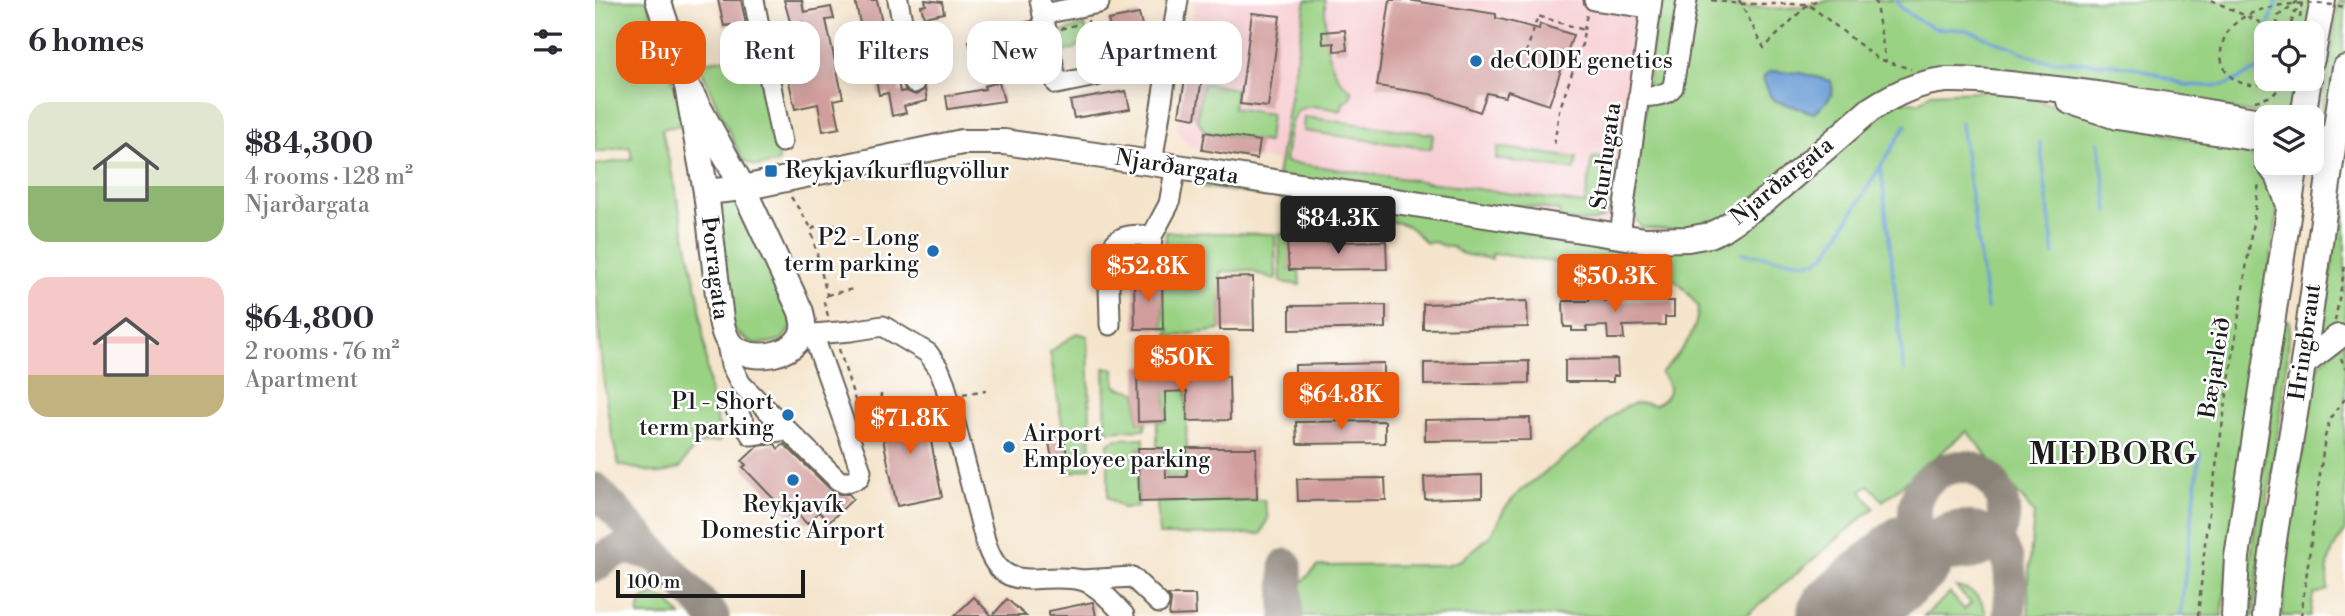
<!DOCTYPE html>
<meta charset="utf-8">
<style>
:root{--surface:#fff;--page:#f7f7f7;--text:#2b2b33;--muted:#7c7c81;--accent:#ea580c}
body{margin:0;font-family:"Libre Bodoni",serif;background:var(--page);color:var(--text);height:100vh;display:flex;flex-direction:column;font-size:26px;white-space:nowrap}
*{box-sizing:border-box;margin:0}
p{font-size:23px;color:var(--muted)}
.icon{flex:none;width:38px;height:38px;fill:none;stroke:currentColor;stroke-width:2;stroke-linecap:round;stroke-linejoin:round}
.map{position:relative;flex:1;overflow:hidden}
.drawer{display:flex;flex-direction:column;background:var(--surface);width:595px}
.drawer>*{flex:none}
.guide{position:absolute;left:21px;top:21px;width:665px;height:63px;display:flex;gap:14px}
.controls{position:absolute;left:1659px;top:21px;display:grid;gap:14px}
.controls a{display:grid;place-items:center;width:70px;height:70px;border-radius:14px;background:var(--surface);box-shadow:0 4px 18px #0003;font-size:35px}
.scale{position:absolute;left:21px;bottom:18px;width:189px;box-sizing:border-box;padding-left:7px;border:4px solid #1c1c1c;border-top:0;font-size:19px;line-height:24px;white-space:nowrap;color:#1c1c1c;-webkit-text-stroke:5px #fff;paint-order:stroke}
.price{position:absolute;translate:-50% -60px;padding:0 16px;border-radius:7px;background:var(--accent);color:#fff;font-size:23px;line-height:46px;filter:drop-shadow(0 2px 4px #0008)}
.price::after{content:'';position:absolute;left:50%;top:42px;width:21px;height:16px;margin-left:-10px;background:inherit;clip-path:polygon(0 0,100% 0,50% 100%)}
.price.on{background:#222;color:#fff}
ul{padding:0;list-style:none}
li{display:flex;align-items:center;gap:21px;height:175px;padding:0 28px}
li span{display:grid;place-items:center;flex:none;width:196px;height:140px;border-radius:21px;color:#555}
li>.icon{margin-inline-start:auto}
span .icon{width:84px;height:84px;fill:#fffc;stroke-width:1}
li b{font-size:30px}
h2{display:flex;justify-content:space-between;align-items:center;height:84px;padding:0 28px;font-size:30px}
.chip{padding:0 24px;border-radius:21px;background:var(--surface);box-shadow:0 4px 18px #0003;font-size:24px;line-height:63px}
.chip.on{background:var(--accent);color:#fff}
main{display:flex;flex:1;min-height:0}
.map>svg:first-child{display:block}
.built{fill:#f7cfd3}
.green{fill:#9ad284;stroke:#5b7750;stroke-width:2}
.water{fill:#6a9dd5;stroke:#435c78;stroke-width:2}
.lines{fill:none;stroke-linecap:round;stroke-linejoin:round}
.stream{stroke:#6a9dd5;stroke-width:3.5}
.taxiway{stroke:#888074;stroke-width:33}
.runway{stroke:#888074;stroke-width:86}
.building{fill:#d19e9d}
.minor-casing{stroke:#686259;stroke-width:23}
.major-casing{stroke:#686259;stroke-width:28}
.path{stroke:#686259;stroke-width:2.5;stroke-dasharray:5 5;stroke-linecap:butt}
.minor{stroke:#fff;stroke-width:19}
.major{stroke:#fff;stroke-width:24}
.path-bridge{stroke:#686259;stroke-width:2.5;stroke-dasharray:5 5;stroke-linecap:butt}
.poi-dot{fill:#1f6fb2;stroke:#fff;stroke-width:2.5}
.labels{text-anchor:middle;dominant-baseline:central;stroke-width:5;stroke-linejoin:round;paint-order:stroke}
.poi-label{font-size:23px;fill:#1c1c1c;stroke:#fff;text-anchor:start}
.street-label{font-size:23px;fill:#1c1c1c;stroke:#fff}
.district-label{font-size:30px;font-weight:bold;letter-spacing:2px;fill:#1c1c1c;stroke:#fff}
</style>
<main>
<section class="drawer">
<h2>6 homes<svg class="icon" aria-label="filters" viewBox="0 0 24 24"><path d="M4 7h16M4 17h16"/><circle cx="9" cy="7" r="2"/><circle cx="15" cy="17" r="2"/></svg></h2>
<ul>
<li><span style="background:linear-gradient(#dfe7d0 60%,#8fb573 0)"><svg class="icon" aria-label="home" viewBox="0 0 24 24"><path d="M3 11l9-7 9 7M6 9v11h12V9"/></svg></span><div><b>$84,300</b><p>4 rooms · 128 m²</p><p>Njarðargata</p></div></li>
<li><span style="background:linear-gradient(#f6c9c9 70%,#c2b280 0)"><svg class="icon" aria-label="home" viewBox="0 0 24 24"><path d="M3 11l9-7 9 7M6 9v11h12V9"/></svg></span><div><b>$64,800</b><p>2 rooms · 76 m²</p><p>Apartment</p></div></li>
</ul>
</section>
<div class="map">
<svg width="1750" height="616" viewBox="0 0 1750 616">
<rect width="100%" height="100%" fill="#fff"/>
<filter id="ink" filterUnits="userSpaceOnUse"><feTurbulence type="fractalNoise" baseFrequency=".0143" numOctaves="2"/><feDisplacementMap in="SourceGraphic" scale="14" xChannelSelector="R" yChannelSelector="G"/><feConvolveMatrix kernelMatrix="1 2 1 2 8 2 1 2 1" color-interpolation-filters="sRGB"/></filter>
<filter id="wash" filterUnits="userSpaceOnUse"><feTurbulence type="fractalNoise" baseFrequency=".00686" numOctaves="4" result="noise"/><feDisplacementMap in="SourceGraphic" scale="28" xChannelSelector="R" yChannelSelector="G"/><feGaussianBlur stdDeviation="1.57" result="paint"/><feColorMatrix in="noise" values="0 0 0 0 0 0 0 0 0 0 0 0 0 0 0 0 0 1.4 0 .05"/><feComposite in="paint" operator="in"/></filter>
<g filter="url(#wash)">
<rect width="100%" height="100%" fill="#f4e4cb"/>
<polygon class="built" points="600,0 1054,0 1021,232 680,179 682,161 595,147 582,130"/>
<g class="green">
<path d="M0,0H53L90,124L67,129L104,299L115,393L126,436L124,442C100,441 96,450 85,468L65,474L24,465C0,375 0,260 0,165L37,159L35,147L0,152Z"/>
<path d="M711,0H730C730,31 729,72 757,91L755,98L748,103L746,111C692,97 696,117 690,162L990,204L997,158L1015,157C1035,177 1028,209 1003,220C993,224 975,220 965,219L964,211L922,205L921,212L682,177Z"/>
<path d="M1063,0C1117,0 1183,19 1234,0H1719L1713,33H1671V79H1704L1697,108L1689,115H1673L1352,72L1132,217L1092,230L1046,228L1039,215V197Z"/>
<path d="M1744,0H1750C1750,43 1747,73 1731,113H1728L1727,106Z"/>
<polygon points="490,25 495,50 485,45 479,49 468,52 465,32"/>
<path d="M161,53L184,162C167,166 161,170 146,158L103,63Z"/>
<polygon points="608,83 641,89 638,108 676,114 673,142 610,132 602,119"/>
<path d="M1407,90L1491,115L1552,127L1616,146L1642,148L1664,162L1684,201L1627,616H1434L1433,583L1439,513L1372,431L1288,501L1274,485L1266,491L1279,508L1151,616H705L704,585L723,566L851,565L866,560L895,536L910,508L924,492L1006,429C1018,411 1038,398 1060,405C1077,396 1078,387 1066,373C1084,352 1103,336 1103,306C1094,296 1089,286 1078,279L909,255L897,254V259L867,254L857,247L848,246L840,242L832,243C824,239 823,233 816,228C805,219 765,220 749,218L747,242L694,269L704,270L705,285L686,282L684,234H690L687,198L606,187L607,178L953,235V239L1088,248L1303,101L1324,103L1336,93Z"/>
<polygon points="709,117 838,134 836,149 708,131"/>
<polygon points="903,147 982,158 980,170 901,159"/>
<polygon points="1750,200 1750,327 1725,342 1744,216"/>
<path d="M144,201L195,302L197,326L188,339C163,347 153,346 135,325L123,202Z"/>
<polygon points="571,232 680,234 681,280 653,270 625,272 625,330 572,337 575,329 568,329 567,277 570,268"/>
<path d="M1688,319L1695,321C1690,420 1665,517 1659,616H1648Z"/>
<polygon points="482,333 493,336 496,467 474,473 468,462 473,460 455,352"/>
<path d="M1750,340V532C1735,549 1730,567 1733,590L1718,594L1715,616H1687L1697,474L1707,456L1716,396L1724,364Z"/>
<polygon points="509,368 519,369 521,387 542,392 543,422 551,422 550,429 511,431"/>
<polygon points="576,377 591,377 592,500 669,500 673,518 666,534 564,535 562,502 581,502 581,477 571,477 570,448 562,448 562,422 571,421 570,392"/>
<polygon points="549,438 549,448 543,448 543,507 528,508 513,497 513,443 522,439"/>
<path d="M1361,587C1377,589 1390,600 1391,616H1329L1355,593L1369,610L1376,603Z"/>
<path d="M59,595L72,600L86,616H44C43,604 46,598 59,595Z"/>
</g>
<path class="water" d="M1177,71L1206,73L1236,81C1242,96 1229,104 1219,113L1181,101L1176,97L1168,79L1171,74Z"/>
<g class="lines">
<g class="stream">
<polyline points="1301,0 1306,8 1323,20 1339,28 1373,30 1447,60 1516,64 1543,68 1590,85 1613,86 1631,85 1664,69 1671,34"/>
<polyline points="1671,33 1682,0"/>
<polyline points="1366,123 1392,309"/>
<polyline points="1445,142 1459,255"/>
<polyline points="1504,142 1513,212"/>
<polyline points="1286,168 1309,371"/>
<polyline points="1147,253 1210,262 1221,261 1233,252 1311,125"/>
<polyline points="1585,616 1605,453"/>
</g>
<g class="taxiway">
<polyline points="0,489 118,616"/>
<path d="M1316,556C1339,537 1358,517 1389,532C1403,538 1411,551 1414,566C1417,582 1415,600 1414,616"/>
<polyline points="691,565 692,616"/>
<path d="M0,566C20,546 39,545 64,558"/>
<path d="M1287,580C1302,571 1317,561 1335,557C1356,553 1380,559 1397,543C1425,516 1399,461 1361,467C1341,470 1324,484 1320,504C1319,511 1320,519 1318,526C1313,545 1301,562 1291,578"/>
</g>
<polyline class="runway" points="1245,616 1316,556"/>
</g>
<g id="blocks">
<g class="building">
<polygon points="123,0 146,0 154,39 139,42 135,25 129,26"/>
<polygon points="189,0 207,0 209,12 236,7 239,19 231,20 248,98 239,100 245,128 228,131 223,104 200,109 191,68 213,64 212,57 215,56 208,22 196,25"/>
<polygon points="260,0 282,0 296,62 299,62 305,92 310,91 321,95 330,89 332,101 309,106 311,113 297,116 293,93 284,95 278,65 281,65 275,40 272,31 267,32"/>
<polygon points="330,0 347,2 349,13 329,17 326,6 331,5"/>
<polygon points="795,0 813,0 901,14 901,18 944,29 945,24 978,35 954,105 913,91 910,97 892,93 885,112 835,94 782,86"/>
<polygon points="657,13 685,16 673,107 645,104"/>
<polygon points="544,14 548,29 535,32 544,78 528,81 513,20"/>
<polygon points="437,21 448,77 429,80 426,65 433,63 426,23"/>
<polygon points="750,30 752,50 739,51 739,43 728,44 727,32"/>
<polygon points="352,34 353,48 335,52 333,38"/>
<polygon points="389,37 390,41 396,40 398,54 378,58 374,41"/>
<polygon points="593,61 609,64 601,118 584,115"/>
<polygon points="404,82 409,101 353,109 351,96 390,89 389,86"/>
<polygon points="531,91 535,109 479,118 475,101"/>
<polygon points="610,132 665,141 662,159 607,150"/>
<polygon points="791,241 792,269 694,270 692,243"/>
<polygon points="539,277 555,280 567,277 568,329 540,329"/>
<polygon points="658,277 659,330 625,330 624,278"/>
<polygon points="994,290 1008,290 1009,301 1079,301 1079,317 1070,317 1070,325 1028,326 1029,339 1013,339 1012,326 991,327 992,331 977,331 977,327 969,327 968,301 994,301"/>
<polygon points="932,301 933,327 828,329 828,304"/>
<polygon points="791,305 791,328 695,330 695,306"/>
<polygon points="1022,359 1023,376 1018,376 1018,382 970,382 970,360"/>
<polygon points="934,361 934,383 829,385 829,363"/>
<polygon points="789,363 789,386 700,388 700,365"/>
<polygon points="569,365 576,365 576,377 634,376 635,420 592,421 592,391 570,392 571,421 543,422 542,366"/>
<polygon points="329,406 347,497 302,506 283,415"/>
<polygon points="935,418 936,440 830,441 830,420"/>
<polygon points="790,421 790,443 702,444 701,422"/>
<polygon points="467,429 473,460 458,464 452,432"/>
<polygon points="180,444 183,449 189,444 235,489 244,494 254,494 258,499 234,522 224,512 212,524 202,513 197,518 148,467 151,465 147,461 163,446"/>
<polygon points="543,448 570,448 571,477 592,477 592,448 661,448 662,499 544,502"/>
<polygon points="887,475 887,497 830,499 829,477"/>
<polygon points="790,478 791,500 703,501 702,479"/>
<polygon points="573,595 600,595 601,615 574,616 576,600"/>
<polygon points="379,597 397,616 359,616"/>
<polygon points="412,599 431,616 397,616"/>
<polygon points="498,602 501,616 454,616 454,611"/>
</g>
</g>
</g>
<g filter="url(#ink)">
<use href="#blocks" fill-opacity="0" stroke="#686259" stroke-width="2"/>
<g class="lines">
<defs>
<g id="minor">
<polyline points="159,0 187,142"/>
<polyline points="303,0 319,83"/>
<polyline points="445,0 462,84 501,76"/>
<polyline points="999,0 1055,8"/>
<polyline points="448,14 504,3"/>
<path d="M1043,97C1056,96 1070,97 1078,87L1092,0"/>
<polyline points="557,163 583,0"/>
<polyline points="1025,235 1057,0"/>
<polyline points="555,268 557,236 574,204 581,166"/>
<path d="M515,325C515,310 514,295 514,280C513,243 517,232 557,236"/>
<path d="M206,335L256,331L288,326L333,353L344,369L350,384L390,540C407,600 444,570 486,580C502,584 518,603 529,615"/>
<polyline points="131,339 136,365 146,384 243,480 249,483 264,478 266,471 218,334"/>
<polyline points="137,403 156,435 192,430"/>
<polyline points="487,580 537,577 564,603"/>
</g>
<g id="major">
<path d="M63,0L92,86L111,192L126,320C128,330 130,339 137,346C155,363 203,357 208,329C209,323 207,317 206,312L148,188L92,86"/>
<polyline points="1717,59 1728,0"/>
<polyline points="1474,101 1522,117 1671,140"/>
<polyline points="1708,117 1714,79"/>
<polyline points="1673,163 1684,178 1694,205"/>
<path d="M111,192L148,188L367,142H409L557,163L1050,240L1093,239L1115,235L1127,229L1172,199L1276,109C1299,94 1324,82 1351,80C1378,79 1405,83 1432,86C1512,93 1592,109 1671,122"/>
<polyline points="1708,364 1743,337"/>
<polyline points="1639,616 1642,557 1701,163"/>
<path d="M1670,616C1677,531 1696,448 1708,363C1723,265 1734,166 1750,68"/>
</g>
</defs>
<use href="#minor" class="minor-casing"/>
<use href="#major" class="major-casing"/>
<g class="path">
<polyline points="1116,0 1144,4 1213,4 1283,59 1316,69"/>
<polyline points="1144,0 1169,48 1213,4 1223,0"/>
<polyline points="1280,0 1291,62"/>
<polyline points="1616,0 1688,33"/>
<polyline points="1705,18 1707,0"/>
<polyline points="493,20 501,62"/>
<polyline points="466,29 483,24"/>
<polyline points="989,30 992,13"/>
<polyline points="1691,33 1682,22 1683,16 1703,1"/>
<polyline points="1693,33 1700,12 1704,9"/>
<polyline points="931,53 943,16 989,30 987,44 964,111 959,146"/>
<polyline points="1660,101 1677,96 1693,79"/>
<polyline points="196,197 217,229"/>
<polyline points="232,295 258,289"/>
<polyline points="233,316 229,302 232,295 216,230 220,227 244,224"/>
<polyline points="1740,321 1750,266"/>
<polyline points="244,349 269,429"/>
<polyline points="1746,358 1750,368"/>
<polyline points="368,394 391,390"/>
<polyline points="285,409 286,394"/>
<polyline points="265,412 337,399"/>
<polyline points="1603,616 1611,533 1664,183"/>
<polyline points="1706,616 1730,437 1735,418 1750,399"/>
</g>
<use href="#minor" class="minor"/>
<use href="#major" class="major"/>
<path class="path-bridge" d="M1676,79C1648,97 1616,71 1629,39C1645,0 1715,0 1750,7"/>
</g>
</g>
<g class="poi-dot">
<circle cx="881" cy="61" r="7"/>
<rect x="169" y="164" width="14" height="14" rx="3.5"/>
<circle cx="338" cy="251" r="7"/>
<circle cx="193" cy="415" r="7"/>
<circle cx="414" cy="447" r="7"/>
<circle cx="198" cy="480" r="7"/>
</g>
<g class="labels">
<g class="poi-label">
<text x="895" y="61">deCODE genetics</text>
<text x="190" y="171">Reykjavíkurflugvöllur</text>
<text x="324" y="238" text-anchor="end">P2 - Long<tspan x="324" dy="26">term parking</tspan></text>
<text x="179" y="402" text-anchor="end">P1 - Short<tspan x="179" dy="26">term parking</tspan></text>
<text x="428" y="434">Airport<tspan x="428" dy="26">Employee parking</tspan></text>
<text x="198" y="505" text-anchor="middle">Reykjavík<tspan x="198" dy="26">Domestic Airport</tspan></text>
</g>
<g class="street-label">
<text transform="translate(1011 156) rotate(-82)">Sturlugata</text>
<text transform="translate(582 167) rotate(9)">Njarðargata</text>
<text transform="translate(1187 181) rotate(-39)">Njarðargata</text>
<text transform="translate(120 268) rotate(83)">Þorragata</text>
<text transform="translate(1710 342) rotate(-82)">Hringbraut</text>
<text transform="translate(1620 368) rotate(-81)">Bæjarleið</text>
</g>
<g class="district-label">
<text x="1519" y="455">MIÐBORG</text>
</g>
</g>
</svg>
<div class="controls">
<a><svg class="icon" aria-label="locate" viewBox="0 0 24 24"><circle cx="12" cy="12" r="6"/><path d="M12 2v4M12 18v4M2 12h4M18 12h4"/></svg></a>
<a><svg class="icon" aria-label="layers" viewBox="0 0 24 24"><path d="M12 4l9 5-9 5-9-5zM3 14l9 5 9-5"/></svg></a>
</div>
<div class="scale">100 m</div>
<b class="price on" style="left:743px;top:256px">$84.3K</b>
<b class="price" style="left:553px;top:304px">$52.8K</b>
<b class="price" style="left:1020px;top:314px">$50.3K</b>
<b class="price" style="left:587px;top:395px">$50K</b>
<b class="price" style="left:746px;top:432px">$64.8K</b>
<b class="price" style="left:315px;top:456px">$71.8K</b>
<div class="guide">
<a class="chip on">Buy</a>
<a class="chip">Rent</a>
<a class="chip">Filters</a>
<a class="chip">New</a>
<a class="chip">Apartment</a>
</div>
</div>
</main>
